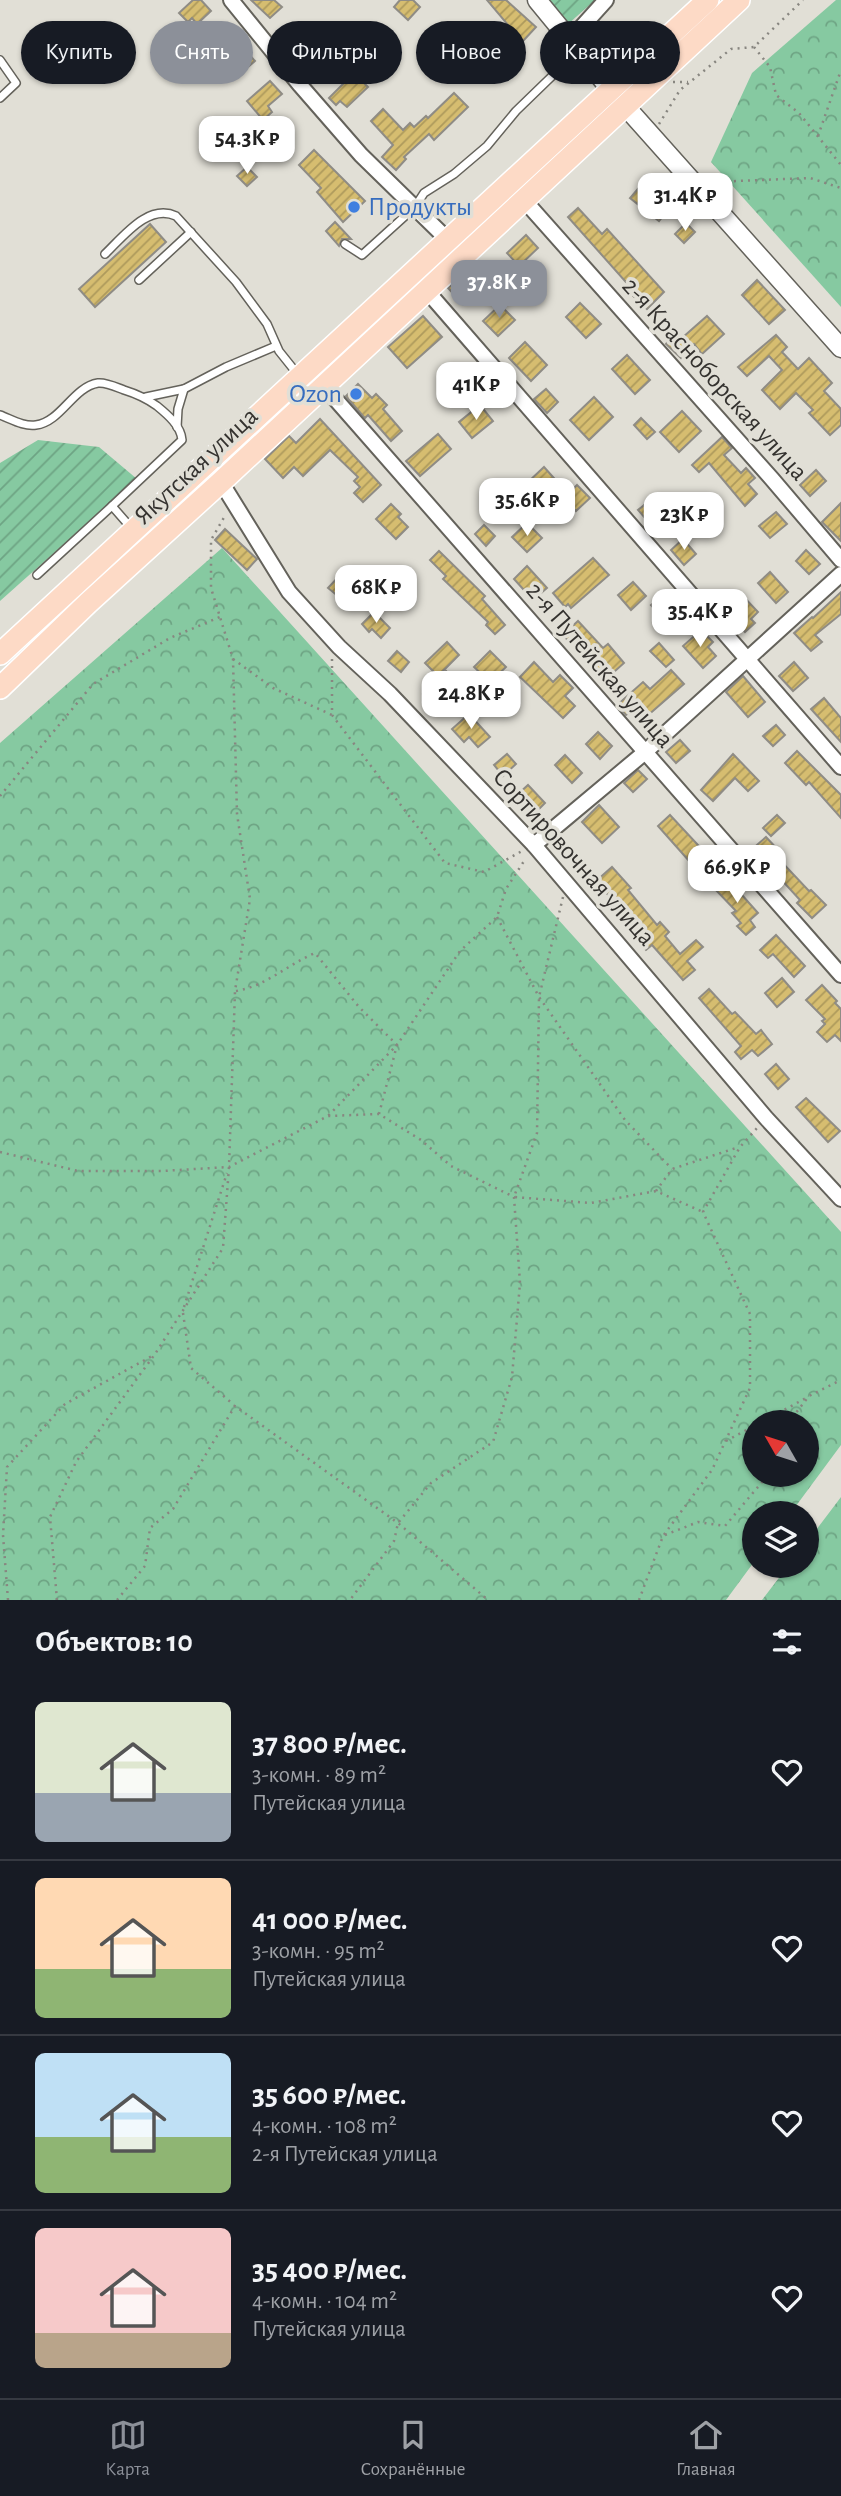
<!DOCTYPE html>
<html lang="ru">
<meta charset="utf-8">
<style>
:root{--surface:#171b24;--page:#20242c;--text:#f1f3f6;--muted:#9ea1a6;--line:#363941;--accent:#8c9099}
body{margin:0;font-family:"Alegreya Sans",sans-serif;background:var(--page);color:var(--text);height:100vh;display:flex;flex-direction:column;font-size:26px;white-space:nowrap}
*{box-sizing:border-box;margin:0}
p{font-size:23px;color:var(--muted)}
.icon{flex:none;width:38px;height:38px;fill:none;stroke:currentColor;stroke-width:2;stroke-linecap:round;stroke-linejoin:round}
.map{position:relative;height:1600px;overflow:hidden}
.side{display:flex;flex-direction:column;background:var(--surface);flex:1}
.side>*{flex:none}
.guide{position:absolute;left:21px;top:21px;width:800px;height:63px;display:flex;gap:14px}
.needle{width:46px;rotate:309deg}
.tools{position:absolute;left:742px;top:1410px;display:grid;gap:14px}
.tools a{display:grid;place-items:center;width:77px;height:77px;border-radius:50%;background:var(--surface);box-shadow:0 2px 5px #0004;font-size:35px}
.price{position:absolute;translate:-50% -60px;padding:0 16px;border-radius:14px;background:#fff;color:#222;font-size:23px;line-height:46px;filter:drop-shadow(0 2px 4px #0008)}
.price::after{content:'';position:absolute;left:50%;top:42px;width:21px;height:16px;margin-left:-10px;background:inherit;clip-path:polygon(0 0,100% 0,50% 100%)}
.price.current{background:var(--accent);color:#fff}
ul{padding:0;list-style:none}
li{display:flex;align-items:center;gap:21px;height:175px;padding:0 35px}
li+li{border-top:2px solid var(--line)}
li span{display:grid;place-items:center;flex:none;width:196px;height:140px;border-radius:10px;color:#555}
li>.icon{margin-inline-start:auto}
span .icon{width:84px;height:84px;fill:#fffc;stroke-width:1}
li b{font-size:30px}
h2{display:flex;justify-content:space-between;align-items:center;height:84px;padding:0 35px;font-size:30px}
.chip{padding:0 24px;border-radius:32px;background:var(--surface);box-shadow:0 2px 5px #0004;font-size:24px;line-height:63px}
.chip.current{background:var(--accent);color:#fff}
.menu{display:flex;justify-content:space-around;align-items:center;height:98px;border-top:2px solid var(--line);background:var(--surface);font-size:19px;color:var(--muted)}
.menu a{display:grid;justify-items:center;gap:4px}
.menu .current{color:var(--accent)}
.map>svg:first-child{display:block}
.forest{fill:url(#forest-crowns);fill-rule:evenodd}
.garden{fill:url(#garden-furrows)}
.building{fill:url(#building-hatch);stroke:#8f8c85;stroke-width:2}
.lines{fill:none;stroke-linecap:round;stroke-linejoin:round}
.service-casing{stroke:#64625b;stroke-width:10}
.minor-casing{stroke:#64625b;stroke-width:18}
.tertiary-casing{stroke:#64625b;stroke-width:21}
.primary-casing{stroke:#fff;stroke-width:24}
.path{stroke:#888680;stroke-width:2.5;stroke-dasharray:2 5;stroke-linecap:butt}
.service{stroke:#fff;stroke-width:7}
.minor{stroke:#fff;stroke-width:14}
.tertiary{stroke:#fff;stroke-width:18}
.primary{stroke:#fddac6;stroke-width:21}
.shop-dot{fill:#3f7fe0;stroke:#e1dfd6;stroke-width:2.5}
.labels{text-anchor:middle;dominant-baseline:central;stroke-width:7;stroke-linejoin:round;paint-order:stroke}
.shop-label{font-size:26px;fill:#366cbe;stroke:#e1dfd6;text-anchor:start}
.street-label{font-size:26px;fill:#34322f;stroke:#e1dfd6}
</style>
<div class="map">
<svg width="841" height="1600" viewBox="0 0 841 1600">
<defs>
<pattern id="forest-crowns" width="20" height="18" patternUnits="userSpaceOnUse" patternTransform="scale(1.75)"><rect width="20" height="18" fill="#86c9a1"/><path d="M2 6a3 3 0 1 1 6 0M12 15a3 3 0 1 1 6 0" fill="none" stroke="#6ea484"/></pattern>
<pattern id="garden-furrows" width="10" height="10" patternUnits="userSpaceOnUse" patternTransform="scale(1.75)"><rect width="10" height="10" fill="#86c9a1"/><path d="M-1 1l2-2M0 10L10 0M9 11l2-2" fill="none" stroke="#6ea484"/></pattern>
<pattern id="building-hatch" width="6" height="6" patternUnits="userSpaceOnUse" patternTransform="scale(1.75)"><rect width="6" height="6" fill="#d6bd70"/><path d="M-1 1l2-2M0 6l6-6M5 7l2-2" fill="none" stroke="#ae9a5c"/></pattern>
</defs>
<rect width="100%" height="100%" fill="#e1dfd6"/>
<g class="forest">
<polygon points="836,0 841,0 841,307 711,162 752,73"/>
<path d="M222,548L841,1232V1445L790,1514H754V1562L726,1600H0V743ZM754,1423H807V1475H754Z"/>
<polygon points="841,1497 841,1600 762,1600 788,1566 807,1566 807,1542"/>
</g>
<g class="garden">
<polygon points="546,0 595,0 567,25"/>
<polygon points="38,440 99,447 137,479 0,601 0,463"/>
</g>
<g class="building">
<polygon points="193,0 201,0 211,11 197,24 192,18 188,22 179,13"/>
<polygon points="251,0 274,0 282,7 270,18"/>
<polygon points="400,0 413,0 420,7 408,20 394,7"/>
<polygon points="487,0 506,0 536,27 523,41 508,27 509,26"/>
<polygon points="235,38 255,61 242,72 222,49"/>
<polygon points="314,41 334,60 321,74 301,55"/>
<polygon points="354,73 368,87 347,107 340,101 336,105 329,98"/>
<polygon points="270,81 282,94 268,106 272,112 263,120 247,101"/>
<polygon points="454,93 468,107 434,140 429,134 404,157 406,159 396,170 382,157 393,145 371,121 383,109 403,130 410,123 414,127 426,116 428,118"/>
<polygon points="314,150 365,201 343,222 317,192 321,188 299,165"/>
<polygon points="247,167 257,177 247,186 237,176"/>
<polygon points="643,183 671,206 659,221 630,198"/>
<polygon points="578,208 602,234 607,229 664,292 647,309 630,293 633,290 568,217"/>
<polygon points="335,222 351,239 342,239 339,246 326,231"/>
<polygon points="686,223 695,232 684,243 675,234"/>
<polygon points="150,224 166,242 95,307 79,289"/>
<polygon points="526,235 538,248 519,266 507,253"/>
<polygon points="466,272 480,287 463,304 448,288"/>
<polygon points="757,280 785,310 769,324 742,295"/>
<polygon points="580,303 601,324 586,338 566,317"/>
<polygon points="500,305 515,320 498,336 483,321"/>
<polygon points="423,316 442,337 407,368 388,347"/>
<polygon points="707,316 724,334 702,354 694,344 681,358 666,344 675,333 682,338"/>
<polygon points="776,335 787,347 782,352 798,369 809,358 832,383 824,391 841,409 841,425 830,435 809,413 813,410 796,393 780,409 762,390 782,370 769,356 747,376 738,367"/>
<polygon points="525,342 547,365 531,381 509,358"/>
<polygon points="627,355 650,380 635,394 612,369"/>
<polygon points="358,384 372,398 376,394 387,405 383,409 402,431 391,441 368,415 365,418 363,416 346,396"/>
<polygon points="546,389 558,402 547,413 534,399"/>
<polygon points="594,397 613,417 589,440 570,420"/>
<polygon points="480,405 493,421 472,438 459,422"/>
<polygon points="682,411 701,431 679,452 660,432"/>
<polygon points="641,418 655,432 647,439 634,425"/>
<polygon points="320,419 381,485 363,502 354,493 360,487 354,481 358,477 330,450 303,476 294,467 283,478 265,459 289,436 296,443"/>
<polygon points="438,434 451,449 420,476 406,461"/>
<polygon points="722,437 732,448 724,455 741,473 746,468 755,478 748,484 757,494 745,506 709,463 699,472 692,465"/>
<polygon points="544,467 561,486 530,515 520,504 534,491 526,484"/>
<polygon points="816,470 826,481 810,496 800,485"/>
<polygon points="577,485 590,498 576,511 564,498"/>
<polygon points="648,502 662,517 652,526 638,510"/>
<polygon points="841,503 841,541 822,522"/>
<polygon points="391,504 401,514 398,517 408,527 396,539 376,519"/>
<polygon points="776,512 787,524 770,538 759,526"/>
<polygon points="527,523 542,538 527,552 512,537"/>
<polygon points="484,525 495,536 486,546 475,534"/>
<polygon points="225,529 257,559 247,570 215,540"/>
<polygon points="683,539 696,554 684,565 671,550"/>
<polygon points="806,550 820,564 809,574 796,561"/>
<polygon points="439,551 485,596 482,599 505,625 495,634 486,625 488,622 443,579 446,576 430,560"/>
<polygon points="593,558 609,575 571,608 568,604 565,607 553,593"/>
<polygon points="527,566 547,588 533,600 514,579"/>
<polygon points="343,572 363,594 354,604 342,594 339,597 328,588"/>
<polygon points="770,572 788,592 776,603 758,583"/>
<polygon points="633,582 646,596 631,610 618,595"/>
<polygon points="841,592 841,614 815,635 822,642 811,651 794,633 812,617 813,618"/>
<polygon points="740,593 758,612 751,619 755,623 745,632 733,619 730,623 720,613"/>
<polygon points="663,595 680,613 668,624 651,605"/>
<polygon points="374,612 390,628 381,638 372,629 369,632 362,624"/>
<polygon points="578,621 603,648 608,644 624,663 605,680 578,648 576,649 563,635"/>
<polygon points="701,630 713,642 708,647 716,656 703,668 683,646"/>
<polygon points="447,642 459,655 438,676 425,663"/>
<polygon points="659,643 674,660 666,667 650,651"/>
<polygon points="397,651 409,662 401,672 388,661"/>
<polygon points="490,651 506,667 490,682 474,667"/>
<polygon points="534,662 553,682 560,675 573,688 565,696 575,706 563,718 520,677"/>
<polygon points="794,662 808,678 793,691 779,676"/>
<polygon points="671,670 684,684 639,723 630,712 626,715 617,705 643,682 650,689"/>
<polygon points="446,671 459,685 453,692 458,698 447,710 439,702 435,706 423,694"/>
<polygon points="743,676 765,702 748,717 726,692"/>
<polygon points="824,698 841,718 841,742 811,709"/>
<polygon points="469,714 490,737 478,747 469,737 464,742 452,729"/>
<polygon points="776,725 785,735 773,746 763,736"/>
<polygon points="598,732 612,746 600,759 586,744"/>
<polygon points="680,740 690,751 676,763 666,752"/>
<polygon points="797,751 841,795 841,818 809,782 806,785 785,763"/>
<polygon points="507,754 516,764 503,776 494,765"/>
<polygon points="733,754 759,781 748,791 735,778 713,801 701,790"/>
<polygon points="565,755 582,773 572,783 555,765"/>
<polygon points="638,770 647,779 633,792 624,783"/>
<polygon points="528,785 545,803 535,813 518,794"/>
<polygon points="599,805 619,827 602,843 582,822"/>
<polygon points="670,815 711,859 698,871 658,826"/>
<polygon points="777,815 785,823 771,836 763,828"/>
<polygon points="766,837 780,852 776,856 809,891 811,890 826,905 812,918 797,903 800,900 767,864 765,866 750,851"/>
<polygon points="612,867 631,888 628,890 657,925 660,922 669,932 665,936 680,954 696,940 703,947 687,961 695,970 683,980 652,945 646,950 638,942 644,936 596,881"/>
<polygon points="725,876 758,913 750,920 755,927 746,935 737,926 741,923 732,913 736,911 713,887"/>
<polygon points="776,935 805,966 794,977 773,954 768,958 760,950"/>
<polygon points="782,978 794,992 777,1007 765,993"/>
<polygon points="822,985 837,1001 835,1003 841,1009 841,1041 835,1035 827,1042 817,1032 825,1024 822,1021 825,1019 806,1000"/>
<polygon points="709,989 732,1014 735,1012 756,1034 761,1030 772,1044 758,1056 752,1050 741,1059 735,1052 741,1046 699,998"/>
<polygon points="776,1064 789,1079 778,1089 765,1074"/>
<polygon points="806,1098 840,1131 828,1142 796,1107"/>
</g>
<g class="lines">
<defs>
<g id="service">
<polyline points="0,60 16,83 0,98"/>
<polyline points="345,244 362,255 415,207 424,193 454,174 487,146 516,111 578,51"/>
<path d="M105,254C123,237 148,203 176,216L236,282L267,324L279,351L299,376"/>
<polyline points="139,280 191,232"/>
<polyline points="146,397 184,389 226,367 276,346"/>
<path d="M0,415C11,419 24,427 36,425C61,422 73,387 98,383C106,382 116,387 124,390C137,394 146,398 157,406C168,415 181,426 182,440L112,506L133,530"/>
<polyline points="177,427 178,409 184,389"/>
<polyline points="37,575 112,506"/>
</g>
<g id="minor">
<polyline points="231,0 300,85 361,155 448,240"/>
<polyline points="570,40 606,0"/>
<polyline points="524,200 772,479 841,560"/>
<polyline points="427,291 841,767"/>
<polyline points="323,385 841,975"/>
<polyline points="221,482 289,592 339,647 390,694 534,845 766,1118 841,1199"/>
<polyline points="534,845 644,753 841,574"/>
</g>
<g id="tertiary">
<polyline points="537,0 611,90"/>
<polyline points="626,107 841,348"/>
</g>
<g id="primary">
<polyline points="0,654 708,0"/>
<polyline points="0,688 88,603 221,482 739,0"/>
</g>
</defs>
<use href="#service" class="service-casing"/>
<use href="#minor" class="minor-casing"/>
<use href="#tertiary" class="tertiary-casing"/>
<use href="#primary" class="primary-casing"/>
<g class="path">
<polyline points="754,47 770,67 776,95 799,113 841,165"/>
<polyline points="673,82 688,82"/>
<polyline points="659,124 680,90 731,49 754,47 803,0"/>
<polyline points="818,136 841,70"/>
<polyline points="713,182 810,178 841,188"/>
<polyline points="233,659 273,688 332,715"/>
<polyline points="332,659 332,715 445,863 484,872 522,851"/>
<polyline points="0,796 93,684 170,638 220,617"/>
<polyline points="563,897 539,997 537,1133 514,1197 591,1203 656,1191 703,1212"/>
<polyline points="497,917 539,997 625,1120 672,1169"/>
<path d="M236,991C266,986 287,965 315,953L359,1007L397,1045L328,1116"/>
<polyline points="379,1114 397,1045 460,951 497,917 506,889 526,858"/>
<polyline points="0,1152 78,1171 162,1171 229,1167 328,1116 379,1114 421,1140 451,1166 514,1197 520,1283 512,1377 493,1442 431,1483 398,1523 394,1541 350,1600"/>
<polyline points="656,1191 672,1169 739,1147"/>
<polyline points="184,1307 227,1173"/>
<polyline points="183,1313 191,1368 234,1405"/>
<polyline points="760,1423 806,1398"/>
<polyline points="788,1423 809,1396 841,1380"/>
<polyline points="726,1441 754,1426"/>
<polyline points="665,1535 698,1522 725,1526 768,1475"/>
<polyline points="8,1600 3,1535 7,1467 65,1404 152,1356"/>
<polyline points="57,1600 50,1517 76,1462 155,1354 223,1248 229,1167 235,991 250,899 237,814 233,659 211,588 211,540 226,514"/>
<polyline points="117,1600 145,1566 150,1528 173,1509 235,1406 398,1523 488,1600"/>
<polyline points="639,1600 663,1536 712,1470 750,1388 750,1314 703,1212 740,1147 758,1127"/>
</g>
<use href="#service" class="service"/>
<use href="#minor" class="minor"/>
<use href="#tertiary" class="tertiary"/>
<use href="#primary" class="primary"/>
</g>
<g class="shop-dot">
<circle cx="354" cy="207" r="7"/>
<circle cx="356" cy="394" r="7"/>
</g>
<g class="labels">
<g class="shop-label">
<text x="368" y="207">Продукты</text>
<text x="342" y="394" text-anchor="end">Ozon</text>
</g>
<g class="street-label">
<text transform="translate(715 379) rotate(48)">2-я Красноборская улица</text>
<text transform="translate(196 466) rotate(-43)">Якутская улица</text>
<text transform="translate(600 665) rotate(49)">2-я Путейская улица</text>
<text transform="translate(574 857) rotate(48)">Сортировочная улица</text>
</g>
</g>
</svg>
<div class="tools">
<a><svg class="needle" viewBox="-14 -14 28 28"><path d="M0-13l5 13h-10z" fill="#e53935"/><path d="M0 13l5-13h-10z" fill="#9ea1a6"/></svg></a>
<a><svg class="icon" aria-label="layers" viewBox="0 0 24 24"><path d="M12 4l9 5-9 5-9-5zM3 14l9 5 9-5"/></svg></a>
</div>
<b class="price" style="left:247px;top:176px">54.3K ₽</b>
<b class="price" style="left:685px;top:233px">31.4K ₽</b>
<b class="price current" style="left:499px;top:320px">37.8K ₽</b>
<b class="price" style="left:476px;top:422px">41K ₽</b>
<b class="price" style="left:527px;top:538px">35.6K ₽</b>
<b class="price" style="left:684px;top:552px">23K ₽</b>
<b class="price" style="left:376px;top:625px">68K ₽</b>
<b class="price" style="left:700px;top:649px">35.4K ₽</b>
<b class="price" style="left:471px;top:731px">24.8K ₽</b>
<b class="price" style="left:737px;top:905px">66.9K ₽</b>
<div class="guide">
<a class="chip">Купить</a>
<a class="chip current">Снять</a>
<a class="chip">Фильтры</a>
<a class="chip">Новое</a>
<a class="chip">Квартира</a>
</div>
</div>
<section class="side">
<h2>Объектов: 10<svg class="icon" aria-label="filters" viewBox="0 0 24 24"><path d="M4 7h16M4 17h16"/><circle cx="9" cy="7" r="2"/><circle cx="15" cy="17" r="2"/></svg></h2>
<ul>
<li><span style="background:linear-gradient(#dfe7d0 65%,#9aa5b1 0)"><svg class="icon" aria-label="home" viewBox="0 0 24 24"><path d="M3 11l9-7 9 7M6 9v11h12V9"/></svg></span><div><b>37 800 ₽/мес.</b><p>3-комн. · 89 m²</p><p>Путейская улица</p></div><svg class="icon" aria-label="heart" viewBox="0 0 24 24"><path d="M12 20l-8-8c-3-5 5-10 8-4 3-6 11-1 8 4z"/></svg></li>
<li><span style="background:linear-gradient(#ffd9b3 65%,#8fb573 0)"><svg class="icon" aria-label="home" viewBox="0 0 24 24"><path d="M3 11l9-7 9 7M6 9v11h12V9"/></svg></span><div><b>41 000 ₽/мес.</b><p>3-комн. · 95 m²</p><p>Путейская улица</p></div><svg class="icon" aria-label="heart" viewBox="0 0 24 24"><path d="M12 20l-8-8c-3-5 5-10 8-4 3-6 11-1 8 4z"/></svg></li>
<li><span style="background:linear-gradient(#bfe0f5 60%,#8fb573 0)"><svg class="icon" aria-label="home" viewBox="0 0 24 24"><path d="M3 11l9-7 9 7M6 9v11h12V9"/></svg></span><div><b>35 600 ₽/мес.</b><p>4-комн. · 108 m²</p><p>2-я Путейская улица</p></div><svg class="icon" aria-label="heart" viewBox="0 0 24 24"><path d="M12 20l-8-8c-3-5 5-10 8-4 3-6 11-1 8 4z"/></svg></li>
<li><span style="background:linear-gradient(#f6c9c9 75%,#b9a48a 0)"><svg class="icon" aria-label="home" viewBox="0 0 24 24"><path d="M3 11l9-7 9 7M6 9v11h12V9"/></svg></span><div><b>35 400 ₽/мес.</b><p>4-комн. · 104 m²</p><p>Путейская улица</p></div><svg class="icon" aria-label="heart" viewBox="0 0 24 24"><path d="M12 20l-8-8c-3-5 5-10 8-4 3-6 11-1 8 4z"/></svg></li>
</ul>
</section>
<nav class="menu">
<a class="current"><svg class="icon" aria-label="map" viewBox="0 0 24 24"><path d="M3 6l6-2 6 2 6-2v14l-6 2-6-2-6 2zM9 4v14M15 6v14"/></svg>Карта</a>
<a><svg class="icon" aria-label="saved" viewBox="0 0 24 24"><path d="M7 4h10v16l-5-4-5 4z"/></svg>Сохранённые</a>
<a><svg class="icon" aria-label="home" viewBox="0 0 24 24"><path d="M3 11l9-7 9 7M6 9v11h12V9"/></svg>Главная</a>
</nav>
